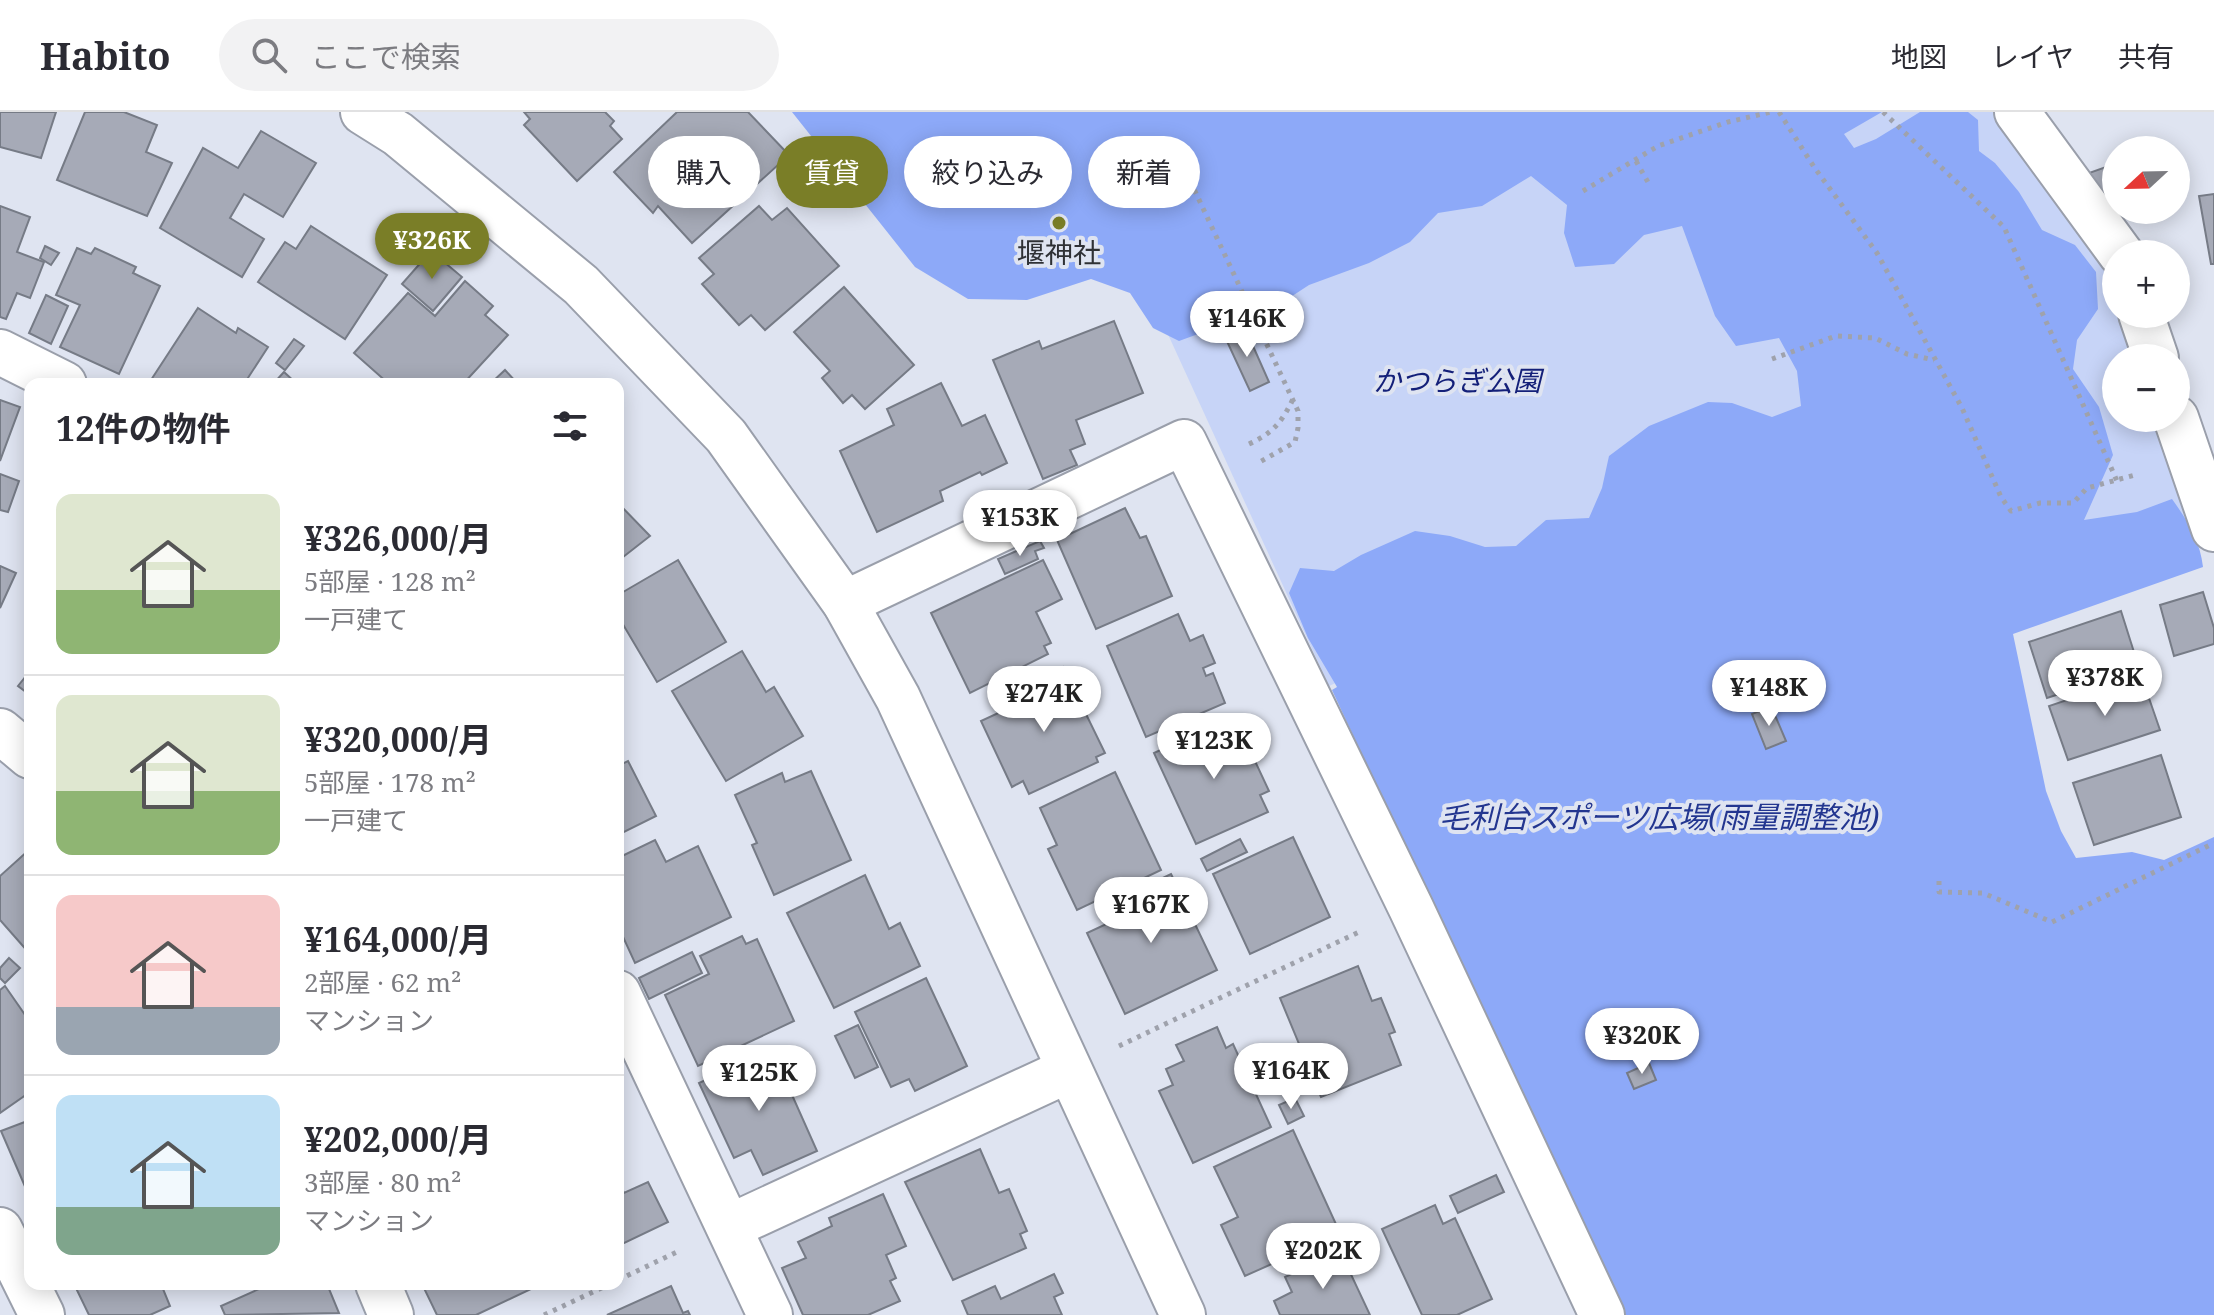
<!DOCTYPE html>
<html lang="ja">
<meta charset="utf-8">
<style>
:root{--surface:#fff;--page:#f2f2f3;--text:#2b2b33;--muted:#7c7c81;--line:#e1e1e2;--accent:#7a7e27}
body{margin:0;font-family:"Noto Serif","Noto Sans JP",serif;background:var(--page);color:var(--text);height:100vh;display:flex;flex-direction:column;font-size:30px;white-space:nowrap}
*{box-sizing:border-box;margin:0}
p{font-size:26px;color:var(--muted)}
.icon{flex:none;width:44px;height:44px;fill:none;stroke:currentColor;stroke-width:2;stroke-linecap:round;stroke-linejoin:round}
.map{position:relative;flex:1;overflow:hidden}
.sheet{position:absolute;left:24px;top:266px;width:600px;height:912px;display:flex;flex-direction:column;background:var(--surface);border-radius:16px;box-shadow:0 4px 20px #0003}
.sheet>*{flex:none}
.banner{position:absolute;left:648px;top:24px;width:760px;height:72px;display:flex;gap:16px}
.needle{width:52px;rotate:248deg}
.controls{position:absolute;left:2102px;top:24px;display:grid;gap:16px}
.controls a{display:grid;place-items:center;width:88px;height:88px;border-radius:50%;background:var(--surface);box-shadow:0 4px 20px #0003;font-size:40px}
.price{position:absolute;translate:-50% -68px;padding:0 18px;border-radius:28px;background:#fff;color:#222;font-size:26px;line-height:52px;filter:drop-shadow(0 2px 4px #0008)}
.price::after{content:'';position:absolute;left:50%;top:48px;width:24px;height:18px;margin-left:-12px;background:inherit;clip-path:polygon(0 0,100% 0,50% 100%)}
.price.current{background:var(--accent);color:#fff}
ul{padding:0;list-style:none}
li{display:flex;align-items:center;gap:24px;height:200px;padding:0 32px}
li+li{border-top:2px solid var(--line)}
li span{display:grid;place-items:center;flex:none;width:224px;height:160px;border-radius:16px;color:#555}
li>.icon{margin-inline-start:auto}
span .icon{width:96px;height:96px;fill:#fffc;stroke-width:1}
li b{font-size:34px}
h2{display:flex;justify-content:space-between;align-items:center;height:96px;padding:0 32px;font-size:34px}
.chip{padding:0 28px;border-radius:36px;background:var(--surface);box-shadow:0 4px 20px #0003;font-size:28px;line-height:72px}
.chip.current{background:var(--accent);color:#fff}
header{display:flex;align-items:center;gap:48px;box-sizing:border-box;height:112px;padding:0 40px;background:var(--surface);border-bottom:2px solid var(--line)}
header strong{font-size:38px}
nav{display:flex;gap:44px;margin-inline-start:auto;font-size:28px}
.search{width:560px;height:72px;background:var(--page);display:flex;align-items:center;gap:20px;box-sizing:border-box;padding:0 28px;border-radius:44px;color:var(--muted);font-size:30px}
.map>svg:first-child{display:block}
.green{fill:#c7d4f7}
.forest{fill:#8da9f8}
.building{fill:#a6aab7;stroke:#767b86;stroke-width:2}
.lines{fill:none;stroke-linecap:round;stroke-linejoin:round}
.minor-casing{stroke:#9a9fab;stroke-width:48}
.path{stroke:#9fa2ac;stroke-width:5;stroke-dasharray:4 6;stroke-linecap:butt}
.minor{stroke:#fff;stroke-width:44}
.poi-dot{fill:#7a7e27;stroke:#dfe4f1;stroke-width:3}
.labels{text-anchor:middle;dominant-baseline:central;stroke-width:8;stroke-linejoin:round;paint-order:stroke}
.poi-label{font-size:28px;fill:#2f3135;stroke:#dfe4f1}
.park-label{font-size:28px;font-style:italic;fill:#142079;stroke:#dfe4f1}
.water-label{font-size:30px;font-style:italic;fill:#233690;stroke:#dfe4f1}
</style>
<header>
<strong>Habito</strong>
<div class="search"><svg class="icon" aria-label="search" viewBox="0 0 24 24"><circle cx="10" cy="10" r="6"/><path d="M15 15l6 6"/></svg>ここで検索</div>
<nav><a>地図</a><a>レイヤ</a><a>共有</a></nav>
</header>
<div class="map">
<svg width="2214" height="1203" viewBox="0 0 2214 1203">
<rect width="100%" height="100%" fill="#dfe4f1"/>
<polygon class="green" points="1509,0 2001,0 2105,151 2116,186 2116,202 2121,202 2136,246 2116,246 2116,306 2155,306 2203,455 1848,339 1329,574 1139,159"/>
<path class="forest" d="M792,0H1882L1844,22L1854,36L1876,27L1920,0H1968L1978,8L1979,39L1995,51L2019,80L2042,118L2075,133L2096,160L2098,197L2077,228L2073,257L2099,295L2113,343L2084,408L2137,400L2172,387C2187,408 2200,428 2203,455L2013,522L2046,679L2061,719L2076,746L2132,740L2164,748L2214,725V1203H1621L1332,578L1337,575L1308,526L1289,481L1300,456L1334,459L1361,443L1415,419L1450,424L1485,435L1516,434L1546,408L1589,406L1602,376L1609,344L1649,314L1708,290L1732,291L1772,305L1801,294L1797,259L1779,226L1736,234L1715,204L1682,114L1644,123L1614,152L1575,155L1564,121L1567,93L1531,64L1482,94L1438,101L1410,130L1369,151L1309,173L1280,192L1179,229L1153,216L1130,181L1091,167L1027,188L968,187L915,155Z"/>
<g class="building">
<polygon points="0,0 56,0 41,46 0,35"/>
<polygon points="85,0 124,0 157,13 146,40 172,51 147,104 57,68"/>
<polygon points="524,0 605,0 614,9 610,14 622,27 577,69 524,13 530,7"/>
<polygon points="677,0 748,0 789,43 692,131 658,94 653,101 614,60"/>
<polygon points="261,19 316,51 283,105 244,82 230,106 264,127 242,165 160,116 203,36 238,56"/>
<polygon points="2106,55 2113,74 2096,80 2089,61"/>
<polygon points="2214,82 2214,152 2211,152 2199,84"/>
<polygon points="0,94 30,105 17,140 44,150 30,186 17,181 6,207 0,205"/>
<polygon points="759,94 772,108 787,96 839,154 765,218 751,203 739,213 702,172 714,162 699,146"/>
<polygon points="311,114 387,163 345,227 258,170 285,130 296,137"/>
<polygon points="45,134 59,141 51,153 40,146"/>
<polygon points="77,136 91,142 95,136 136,155 133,161 160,174 119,262 60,235 80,193 56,183"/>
<polygon points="431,139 462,165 433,199 402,172"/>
<polygon points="465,169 493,194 485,203 508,223 463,272 389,272 354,241 408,181 435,204"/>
<polygon points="844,175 914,253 865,297 852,283 843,291 822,266 830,259 794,220"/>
<polygon points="46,183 68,194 51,232 29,221"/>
<polygon points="198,196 236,221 238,216 268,235 244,272 156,272 151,268"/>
<polygon points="1114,209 1143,281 1076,308 1085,332 1070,338 1077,353 1043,367 993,248 1039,229 1042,237"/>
<polygon points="1245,216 1269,270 1250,279 1225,225"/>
<polygon points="294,227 304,234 285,258 276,251"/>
<polygon points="505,258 518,272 490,272"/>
<polygon points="284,260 297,272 273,272"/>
<polygon points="941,271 962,314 985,303 1007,351 982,363 980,360 940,379 943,389 877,420 840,339 894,313 887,297"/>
<polygon points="0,288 20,295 0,349"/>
<polygon points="0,362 19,369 8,400 0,398"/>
<polygon points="618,391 650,424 618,449"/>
<polygon points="1125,396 1140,426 1146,424 1172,484 1096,517 1057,428"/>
<polygon points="1040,429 1044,436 1035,439 1038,447 1005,462 998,447"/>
<polygon points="678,448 726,530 657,570 618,504 618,483"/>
<polygon points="1043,448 1062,487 1036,500 1051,531 1044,534 1048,542 970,581 931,501"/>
<polygon points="0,454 16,461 0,496"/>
<polygon points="2203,480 2214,516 2214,532 2174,544 2160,493"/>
<polygon points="2121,499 2139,556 2047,586 2029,530"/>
<polygon points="1178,502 1190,529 1203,523 1215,551 1203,556 1206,564 1213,561 1225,591 1146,625 1107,534"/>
<polygon points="742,539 766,580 774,575 803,624 726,669 672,579"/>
<polygon points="1063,555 1105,641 1096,645 1098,650 1029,682 1023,669 1012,675 981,609 1020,591 1014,578"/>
<polygon points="30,559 30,583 18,574"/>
<polygon points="2141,563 2160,618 2068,648 2049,594"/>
<polygon points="1771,594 1786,629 1766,637 1752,602"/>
<polygon points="1227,607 1240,636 1247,632 1269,679 1260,683 1268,700 1196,732 1154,641"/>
<polygon points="2161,643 2181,705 2094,733 2073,671"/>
<polygon points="628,649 656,704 618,723 618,654"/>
<polygon points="811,659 851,748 774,783 752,733 757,731 735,683 782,661 785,670"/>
<polygon points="1115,660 1161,758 1077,798 1048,737 1057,733 1040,696"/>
<polygon points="1293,725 1330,805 1250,842 1213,762"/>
<polygon points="1240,727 1247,740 1207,759 1201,747"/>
<polygon points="655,728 666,750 698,734 731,805 635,851 618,814 618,746"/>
<polygon points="30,737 30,842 0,808 0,764"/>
<polygon points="1171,762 1217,858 1125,902 1087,821 1113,809 1107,792"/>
<polygon points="865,763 889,817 900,811 920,854 834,896 787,801"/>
<polygon points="742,824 746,832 757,827 794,909 698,954 665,883 709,862 700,844"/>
<polygon points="692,840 702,861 649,887 639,866"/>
<polygon points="9,846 20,856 5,871 0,866 0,856"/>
<polygon points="1358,854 1372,889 1381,886 1395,920 1389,922 1401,953 1321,985 1280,886"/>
<polygon points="926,866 967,954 915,979 909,967 891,975 855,900"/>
<polygon points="5,874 30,910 30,980 0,1001 0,878"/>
<polygon points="858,913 878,955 855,966 835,924"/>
<polygon points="1217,915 1226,936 1233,932 1271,1015 1193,1051 1159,979 1173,973 1166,957 1184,949 1176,933"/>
<polygon points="772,938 817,1039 763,1063 751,1038 734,1046 699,971"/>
<polygon points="1649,951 1656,968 1634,977 1627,961"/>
<polygon points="1295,986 1304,1004 1288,1012 1279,993"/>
<polygon points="30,1008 30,1086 1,1019"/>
<polygon points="1293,1018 1340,1121 1245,1164 1221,1113 1238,1105 1214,1055"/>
<polygon points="980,1037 999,1081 1009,1077 1027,1119 1020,1122 1026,1136 953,1168 905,1070"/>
<polygon points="1496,1063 1504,1080 1458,1101 1450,1084"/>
<polygon points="648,1070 668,1110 618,1134 618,1079 622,1076 624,1081"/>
<polygon points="883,1082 906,1134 886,1143 896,1166 890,1169 900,1189 868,1203 803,1203 782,1156 806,1146 798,1130 832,1114 829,1106"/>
<polygon points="1435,1093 1443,1112 1455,1106 1492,1187 1457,1203 1422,1203 1382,1117"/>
<polygon points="1358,1118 1364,1131 1351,1137 1345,1125"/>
<polygon points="1340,1139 1370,1203 1280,1203 1274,1189 1292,1180 1285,1165"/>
<polygon points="1054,1162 1063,1181 1054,1185 1062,1203 968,1203 962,1189 995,1174 1001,1187"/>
<polygon points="74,1172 161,1172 170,1194 150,1203 89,1203"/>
<polygon points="270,1172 327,1172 339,1201 225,1203 221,1194"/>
<polygon points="422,1172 529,1172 531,1177 476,1203 437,1203"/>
<polygon points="671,1174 683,1201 688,1199 690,1203 607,1203"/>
</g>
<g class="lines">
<defs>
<g id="minor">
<polyline points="363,0 398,22 581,173 726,324 845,491 898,586 1183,1203"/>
<polyline points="2017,0 2121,142"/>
<polyline points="2141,202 2156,246"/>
<polyline points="0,240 64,272"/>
<polyline points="2176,306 2214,417"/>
<polyline points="845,491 1184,330 1411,796 1602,1203"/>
<polyline points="0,619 30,644"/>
<polyline points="618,881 770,1203"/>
<polyline points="729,1115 1069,958"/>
<polyline points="0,1118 42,1203"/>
<polyline points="378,1172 391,1203"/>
</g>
</defs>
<use href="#minor" class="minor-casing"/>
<g class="path">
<polyline points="1779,0 1814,55 1877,141 1962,296 2001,385 2011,399 2040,391 2073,391 2087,376 2135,363"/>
<polyline points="1883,0 2004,115 2117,369"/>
<polyline points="1636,49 1649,72"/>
<polyline points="1186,60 1298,299 1298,316 1295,330 1258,351"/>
<polyline points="1583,79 1658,34 1728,10 1771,0"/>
<polyline points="1772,247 1836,224 1875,226 1907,242 1934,248"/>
<path d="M1249,332C1273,321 1282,310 1293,287"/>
<polyline points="1939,769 1939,780 1983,781 2052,810 2214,731"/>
<polyline points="1119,934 1359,820"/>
<polyline points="618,1168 679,1139"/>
<polyline points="544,1203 610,1172"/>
</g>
<use href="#minor" class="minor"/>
</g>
<circle class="poi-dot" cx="1059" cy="111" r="8"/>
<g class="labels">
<g class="poi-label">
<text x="1059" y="140">堰神社</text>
</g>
<g class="park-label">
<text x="1457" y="268">かつらぎ公園</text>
</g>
<g class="water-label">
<text x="1659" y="704">毛利台スポーツ広場(雨量調整池)</text>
</g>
</g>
</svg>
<div class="controls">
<a><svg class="needle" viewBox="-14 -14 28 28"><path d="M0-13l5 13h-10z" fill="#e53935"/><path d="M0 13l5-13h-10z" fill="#7c7c81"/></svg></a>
<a>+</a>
<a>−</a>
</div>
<b class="price current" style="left:432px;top:169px">¥326K</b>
<b class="price" style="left:1247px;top:247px">¥146K</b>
<b class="price" style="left:1020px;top:446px">¥153K</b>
<b class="price" style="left:2105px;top:606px">¥378K</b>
<b class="price" style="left:1769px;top:616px">¥148K</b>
<b class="price" style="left:1044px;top:622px">¥274K</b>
<b class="price" style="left:1214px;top:669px">¥123K</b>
<b class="price" style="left:1151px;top:833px">¥167K</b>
<b class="price" style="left:1642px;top:964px">¥320K</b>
<b class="price" style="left:1291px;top:999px">¥164K</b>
<b class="price" style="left:759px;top:1001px">¥125K</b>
<b class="price" style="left:1323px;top:1179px">¥202K</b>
<div class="banner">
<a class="chip">購入</a>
<a class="chip current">賃貸</a>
<a class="chip">絞り込み</a>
<a class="chip">新着</a>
</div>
<section class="sheet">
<h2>12件の物件<svg class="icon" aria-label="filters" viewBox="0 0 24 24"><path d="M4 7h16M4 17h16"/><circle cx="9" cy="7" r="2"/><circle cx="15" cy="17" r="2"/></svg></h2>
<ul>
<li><span style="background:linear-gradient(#dfe7d0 60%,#8fb573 0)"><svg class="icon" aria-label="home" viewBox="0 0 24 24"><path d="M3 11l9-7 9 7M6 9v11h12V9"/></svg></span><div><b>¥326,000/月</b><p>5部屋 · 128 m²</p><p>一戸建て</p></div></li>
<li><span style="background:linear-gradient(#dfe7d0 60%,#8fb573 0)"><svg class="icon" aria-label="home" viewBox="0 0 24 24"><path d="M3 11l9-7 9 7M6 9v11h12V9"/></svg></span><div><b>¥320,000/月</b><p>5部屋 · 178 m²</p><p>一戸建て</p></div></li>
<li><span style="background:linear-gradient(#f6c9c9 70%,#9aa5b1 0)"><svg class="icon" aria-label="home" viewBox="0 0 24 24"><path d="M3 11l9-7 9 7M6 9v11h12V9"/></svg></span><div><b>¥164,000/月</b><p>2部屋 · 62 m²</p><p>マンション</p></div></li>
<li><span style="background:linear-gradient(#bfe0f5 70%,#7fa58c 0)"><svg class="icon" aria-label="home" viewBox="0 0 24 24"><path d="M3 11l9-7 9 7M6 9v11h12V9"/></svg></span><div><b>¥202,000/月</b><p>3部屋 · 80 m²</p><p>マンション</p></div></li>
</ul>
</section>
</div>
